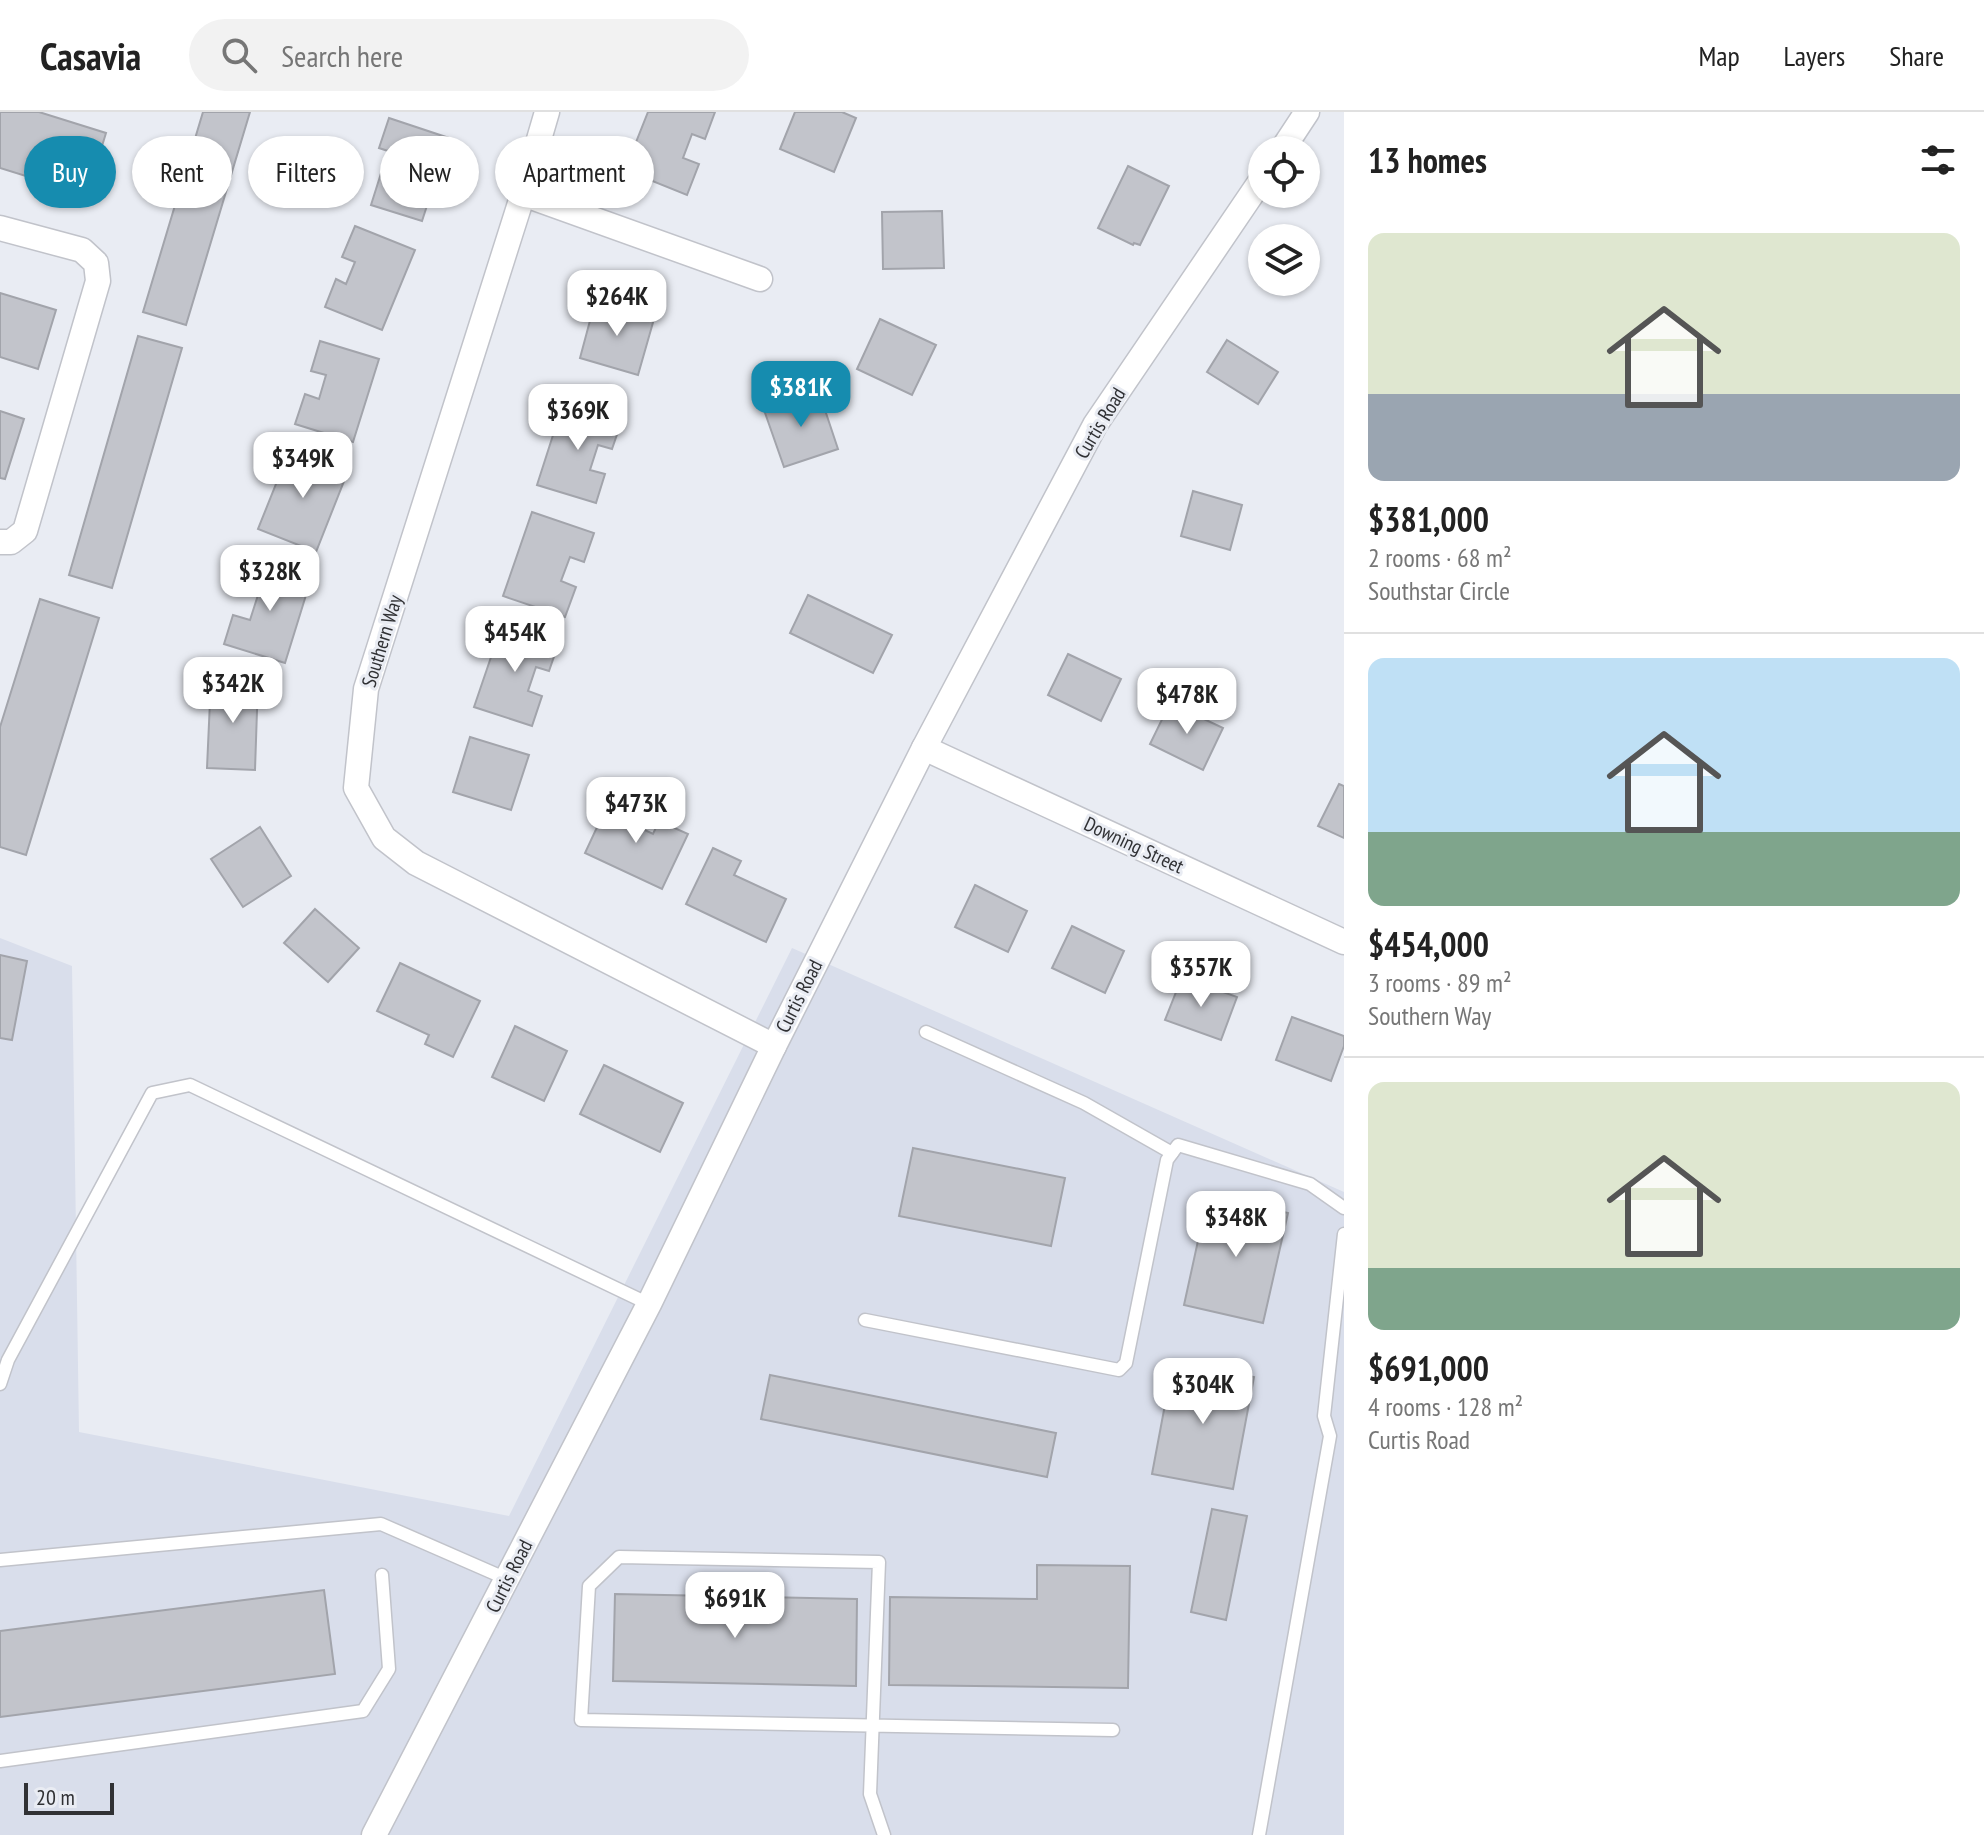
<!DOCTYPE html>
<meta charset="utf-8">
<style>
:root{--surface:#fff;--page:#f2f2f2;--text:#222;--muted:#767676;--line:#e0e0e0;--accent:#168caf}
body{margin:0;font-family:"PT Sans Narrow",sans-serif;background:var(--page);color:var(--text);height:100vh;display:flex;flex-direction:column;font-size:30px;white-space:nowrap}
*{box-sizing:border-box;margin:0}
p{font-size:26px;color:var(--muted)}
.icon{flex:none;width:44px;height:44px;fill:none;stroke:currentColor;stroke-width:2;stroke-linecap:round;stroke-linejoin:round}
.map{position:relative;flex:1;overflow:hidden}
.side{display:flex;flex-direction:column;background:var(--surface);width:640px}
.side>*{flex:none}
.guide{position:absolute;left:24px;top:24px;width:760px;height:72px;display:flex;gap:16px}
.tools{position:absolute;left:1248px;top:24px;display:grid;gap:16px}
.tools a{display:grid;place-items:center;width:72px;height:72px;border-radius:50%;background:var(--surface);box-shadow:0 2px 6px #0004;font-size:40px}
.scale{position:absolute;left:24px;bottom:20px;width:90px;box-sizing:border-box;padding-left:8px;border:4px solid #303134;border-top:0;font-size:22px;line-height:28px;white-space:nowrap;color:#303134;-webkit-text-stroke:6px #e9ecf3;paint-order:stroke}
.price{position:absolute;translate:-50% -68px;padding:0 18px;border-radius:16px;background:#fff;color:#222;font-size:26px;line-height:52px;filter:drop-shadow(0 2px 4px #0008)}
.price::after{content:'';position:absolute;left:50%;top:48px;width:24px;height:18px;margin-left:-12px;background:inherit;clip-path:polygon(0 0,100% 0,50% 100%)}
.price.current{background:var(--accent);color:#fff}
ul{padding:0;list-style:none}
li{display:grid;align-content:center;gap:16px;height:424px;padding:0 24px}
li+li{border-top:2px solid var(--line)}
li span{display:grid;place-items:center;height:248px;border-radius:16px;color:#555}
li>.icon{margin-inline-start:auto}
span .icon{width:144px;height:144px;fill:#fffc;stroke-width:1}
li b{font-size:34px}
h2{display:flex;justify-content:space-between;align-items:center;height:96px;padding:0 24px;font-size:34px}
.chip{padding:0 28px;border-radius:36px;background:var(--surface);box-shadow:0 2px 6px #0004;font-size:28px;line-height:72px}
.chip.current{background:var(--accent);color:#fff}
header{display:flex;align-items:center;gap:48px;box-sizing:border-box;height:112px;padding:0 40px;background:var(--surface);border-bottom:2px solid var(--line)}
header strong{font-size:38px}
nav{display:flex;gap:44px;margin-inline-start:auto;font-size:28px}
.search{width:560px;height:72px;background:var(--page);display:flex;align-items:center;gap:20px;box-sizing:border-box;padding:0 28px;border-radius:44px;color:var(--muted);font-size:30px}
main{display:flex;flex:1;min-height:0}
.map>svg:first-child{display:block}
.built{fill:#d9deeb}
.building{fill:#c2c4cb;stroke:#a2a4ab;stroke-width:2}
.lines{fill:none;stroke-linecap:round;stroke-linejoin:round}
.lane-casing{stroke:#c1c3ca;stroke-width:15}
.street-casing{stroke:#c1c3ca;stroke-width:27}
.lane{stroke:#fff;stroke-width:12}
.street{stroke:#fff;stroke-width:24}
.labels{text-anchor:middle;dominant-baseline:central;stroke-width:6;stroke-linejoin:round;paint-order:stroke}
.street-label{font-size:20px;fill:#303134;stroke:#e9ecf3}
</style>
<header>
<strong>Casavia</strong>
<div class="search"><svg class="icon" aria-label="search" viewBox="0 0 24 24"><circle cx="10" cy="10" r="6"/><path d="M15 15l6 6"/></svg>Search here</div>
<nav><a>Map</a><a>Layers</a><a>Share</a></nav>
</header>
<main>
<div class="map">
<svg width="1344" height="1723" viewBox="0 0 1344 1723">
<rect width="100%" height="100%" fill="#e9ecf3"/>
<polygon class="built" points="0,826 72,854 79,1320 509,1404 792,836 1344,1080 1344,1723 0,1723"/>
<g class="building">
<polygon points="0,0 39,0 106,21 87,83 0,56"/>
<polygon points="203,0 250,0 186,213 143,200"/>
<polygon points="648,0 715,0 705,27 692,22 683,46 699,52 687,83 625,58"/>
<polygon points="795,0 842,0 856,6 834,60 780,37"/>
<polygon points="389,6 449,26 422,109 371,93 388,39 379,36"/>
<polygon points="1128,54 1169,74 1140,133 1134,131 1133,133 1098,116"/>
<polygon points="942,99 944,156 883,157 882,100"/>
<polygon points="355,114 415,138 382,218 325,195 336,167 346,172 355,150 342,145"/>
<polygon points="0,181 56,198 38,257 0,245"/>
<polygon points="595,190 654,207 638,263 580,246"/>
<polygon points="880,207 936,233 912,283 857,257"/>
<polygon points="138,224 182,236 112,476 69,463"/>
<polygon points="1227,228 1278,260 1258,292 1207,260"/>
<polygon points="320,229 379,247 353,330 295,312 305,282 319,287 326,263 311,259"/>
<polygon points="819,280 838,337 784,355 764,298"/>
<polygon points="564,289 622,308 612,337 598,333 590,358 605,362 596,391 537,373"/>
<polygon points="0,299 24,307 5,367 0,366"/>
<polygon points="290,337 348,359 316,440 258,417"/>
<polygon points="1193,379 1242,393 1230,438 1181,424"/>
<polygon points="532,400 594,421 584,450 570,445 561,469 576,475 565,505 503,484"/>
<polygon points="252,449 311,467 285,551 224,532 233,503 250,508 258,483 243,478"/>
<polygon points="808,483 892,523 873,561 790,521"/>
<polygon points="40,487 99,506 26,743 0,735 0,615"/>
<polygon points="503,510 559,530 549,559 536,555 528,579 542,584 532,614 474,595"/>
<polygon points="1068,542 1121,567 1101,609 1048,583"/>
<polygon points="211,567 258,569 255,658 207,656"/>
<polygon points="1170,591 1223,616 1203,658 1150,632"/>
<polygon points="470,625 529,643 511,698 453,680"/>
<polygon points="1339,672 1344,674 1344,726 1318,714"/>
<polygon points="611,685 638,699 632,712 653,722 659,709 688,722 662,777 585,741"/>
<polygon points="260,715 291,764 243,795 211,747"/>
<polygon points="713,736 741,749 734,763 786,787 766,830 686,792"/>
<polygon points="975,773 1027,799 1008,840 955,815"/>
<polygon points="315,797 359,836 328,870 284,831"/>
<polygon points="1072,814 1124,839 1105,881 1052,856"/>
<polygon points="0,843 27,849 12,928 0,926"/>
<polygon points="400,851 480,889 453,945 425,932 429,923 377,899"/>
<polygon points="1182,865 1237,885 1221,928 1165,908"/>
<polygon points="1292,905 1344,924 1344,934 1331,969 1276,948"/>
<polygon points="515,914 567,939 544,989 492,965"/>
<polygon points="604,953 683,991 660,1040 580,1002"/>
<polygon points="913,1036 1065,1066 1051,1134 899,1104"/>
<polygon points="1208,1083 1288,1101 1263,1211 1184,1193"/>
<polygon points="1173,1250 1254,1265 1233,1377 1152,1362"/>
<polygon points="770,1263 1056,1321 1047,1365 761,1307"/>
<polygon points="1212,1397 1247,1404 1226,1508 1191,1500"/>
<polygon points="1037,1453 1130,1454 1128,1576 889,1573 890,1485 1037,1487"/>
<polygon points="324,1478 335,1562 0,1605 0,1519"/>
<polygon points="615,1482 857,1487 856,1574 613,1569"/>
</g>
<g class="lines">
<defs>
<g id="lane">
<polyline points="926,920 1084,991 1172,1041"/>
<polyline points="865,1208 1119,1258 1126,1251 1167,1048 1178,1033 1310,1072 1344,1096"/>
<polyline points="0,1272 8,1248 152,981 190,973 649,1192"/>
<polyline points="0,1448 381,1412 507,1467"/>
<polyline points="0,1649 363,1599 389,1557 382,1463"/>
<polyline points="884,1723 870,1682 879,1450 619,1445 589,1474 581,1608 1113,1618"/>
<polyline points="1259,1723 1330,1324 1324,1304 1344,1122"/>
</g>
<g id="street">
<polyline points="547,0 523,82 366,577 356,676 384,726 416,751 774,934"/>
<polyline points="1282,38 1307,0"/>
<polyline points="523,82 760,167"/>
<polyline points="0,116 82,138 96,151 98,169 25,419 11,430 0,430"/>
<polyline points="924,636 1344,830"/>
<polyline points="374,1723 649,1192 774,934 924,636 1095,313 1262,67"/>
</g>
</defs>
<use href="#lane" class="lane-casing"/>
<use href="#street" class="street-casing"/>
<use href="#lane" class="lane"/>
<use href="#street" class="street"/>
</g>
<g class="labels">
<g class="street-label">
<text transform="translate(1100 311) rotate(-59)">Curtis Road</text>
<text transform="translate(382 529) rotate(-73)">Southern Way</text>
<text transform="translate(1134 733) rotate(25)">Downing Street</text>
<text transform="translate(799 884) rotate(-63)">Curtis Road</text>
<text transform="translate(509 1464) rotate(-63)">Curtis Road</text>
</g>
</g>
</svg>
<div class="tools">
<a><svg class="icon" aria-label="locate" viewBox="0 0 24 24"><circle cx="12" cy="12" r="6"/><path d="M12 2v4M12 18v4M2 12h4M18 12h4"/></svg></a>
<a><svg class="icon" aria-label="layers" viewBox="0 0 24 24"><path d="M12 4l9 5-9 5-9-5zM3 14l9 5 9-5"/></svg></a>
</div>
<div class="scale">20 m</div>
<b class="price" style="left:617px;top:226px">$264K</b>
<b class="price current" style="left:801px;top:317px">$381K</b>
<b class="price" style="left:578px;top:340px">$369K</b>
<b class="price" style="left:303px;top:388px">$349K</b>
<b class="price" style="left:270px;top:501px">$328K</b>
<b class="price" style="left:515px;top:562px">$454K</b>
<b class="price" style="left:233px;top:613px">$342K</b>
<b class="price" style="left:1187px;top:624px">$478K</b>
<b class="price" style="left:636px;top:733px">$473K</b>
<b class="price" style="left:1201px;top:897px">$357K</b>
<b class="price" style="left:1236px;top:1147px">$348K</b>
<b class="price" style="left:1203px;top:1314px">$304K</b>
<b class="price" style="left:735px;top:1528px">$691K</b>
<div class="guide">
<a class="chip current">Buy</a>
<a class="chip">Rent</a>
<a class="chip">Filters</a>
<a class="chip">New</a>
<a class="chip">Apartment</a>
</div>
</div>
<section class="side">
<h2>13 homes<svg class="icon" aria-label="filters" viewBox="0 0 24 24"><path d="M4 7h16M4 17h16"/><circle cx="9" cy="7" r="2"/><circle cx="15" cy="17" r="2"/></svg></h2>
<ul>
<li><span style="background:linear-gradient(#dfe7d0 65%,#9aa5b1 0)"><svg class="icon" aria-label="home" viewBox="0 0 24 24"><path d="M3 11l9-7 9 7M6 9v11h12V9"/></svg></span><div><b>$381,000</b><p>2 rooms · 68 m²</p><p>Southstar Circle</p></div></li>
<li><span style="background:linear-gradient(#bfe0f5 70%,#7fa58c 0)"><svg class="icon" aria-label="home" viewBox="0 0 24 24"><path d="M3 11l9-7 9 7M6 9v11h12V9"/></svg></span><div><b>$454,000</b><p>3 rooms · 89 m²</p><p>Southern Way</p></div></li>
<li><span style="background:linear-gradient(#dfe7d0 75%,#7fa58c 0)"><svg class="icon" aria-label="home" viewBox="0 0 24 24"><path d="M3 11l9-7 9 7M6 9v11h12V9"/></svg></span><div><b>$691,000</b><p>4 rooms · 128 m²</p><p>Curtis Road</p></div></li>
</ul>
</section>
</main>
